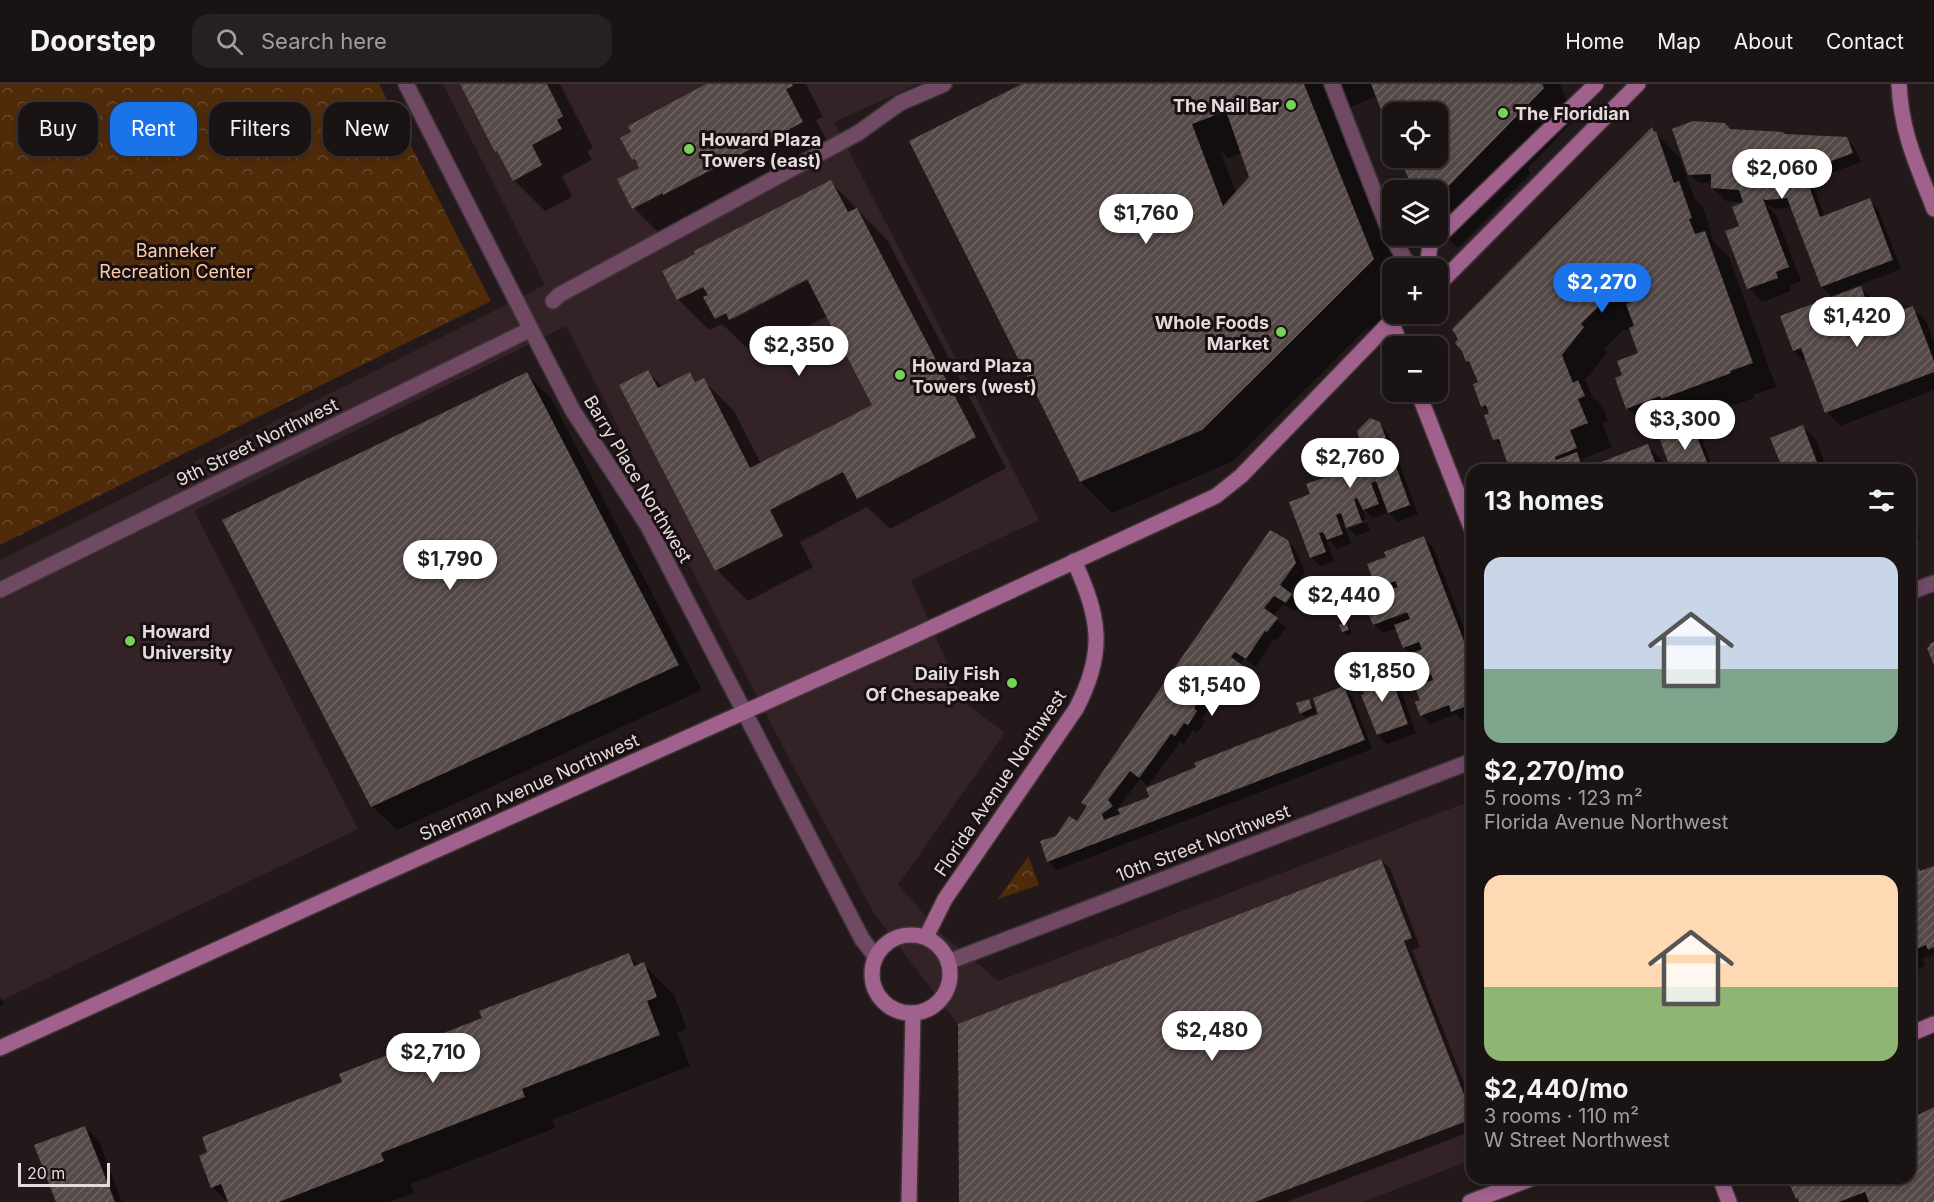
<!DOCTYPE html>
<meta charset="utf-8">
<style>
:root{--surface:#1a1314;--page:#272022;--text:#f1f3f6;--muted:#9f9ea0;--line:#383234;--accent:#1a73e8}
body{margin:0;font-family:Inter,sans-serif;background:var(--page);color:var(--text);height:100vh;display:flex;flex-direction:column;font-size:22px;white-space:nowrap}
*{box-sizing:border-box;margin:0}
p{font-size:20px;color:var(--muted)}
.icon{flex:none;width:33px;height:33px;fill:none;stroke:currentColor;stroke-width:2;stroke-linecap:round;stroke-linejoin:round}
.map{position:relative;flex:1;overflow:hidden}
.panel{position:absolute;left:1466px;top:380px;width:450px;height:720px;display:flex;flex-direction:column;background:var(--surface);border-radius:18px;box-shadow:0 3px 9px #0003,0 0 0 2px var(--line)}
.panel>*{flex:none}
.top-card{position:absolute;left:18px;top:18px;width:570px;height:54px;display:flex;gap:12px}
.buttons{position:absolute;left:1382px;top:18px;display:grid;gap:12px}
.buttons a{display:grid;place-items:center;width:66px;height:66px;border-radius:12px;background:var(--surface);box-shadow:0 3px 9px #0003,0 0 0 2px var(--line);font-size:30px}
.scale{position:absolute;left:18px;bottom:15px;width:92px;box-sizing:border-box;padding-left:6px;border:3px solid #e3dcdd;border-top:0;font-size:16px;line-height:21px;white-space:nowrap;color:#e3dcdd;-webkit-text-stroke:4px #1a1012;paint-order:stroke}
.price{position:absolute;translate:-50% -51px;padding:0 14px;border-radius:21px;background:#fff;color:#222;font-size:20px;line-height:39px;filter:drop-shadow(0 2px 3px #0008)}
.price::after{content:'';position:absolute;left:50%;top:36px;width:18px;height:14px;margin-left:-9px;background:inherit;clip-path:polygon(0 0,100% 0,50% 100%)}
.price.on{background:var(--accent);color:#fff}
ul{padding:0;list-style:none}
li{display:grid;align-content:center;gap:12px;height:318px;padding:0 18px}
li span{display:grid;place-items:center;height:186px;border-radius:18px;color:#555}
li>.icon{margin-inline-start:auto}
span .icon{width:108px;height:108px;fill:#fffc;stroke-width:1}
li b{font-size:26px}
h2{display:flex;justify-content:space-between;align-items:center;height:72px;padding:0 18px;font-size:26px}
.tag{padding:0 21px;border-radius:18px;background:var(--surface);box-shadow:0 3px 9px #0003,0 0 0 2px var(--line);font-size:21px;line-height:54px}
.tag.on{background:var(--accent);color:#fff}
header{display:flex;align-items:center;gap:36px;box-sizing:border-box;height:84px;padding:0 30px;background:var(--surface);border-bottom:2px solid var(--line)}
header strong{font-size:28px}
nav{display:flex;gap:33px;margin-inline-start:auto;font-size:21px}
.search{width:420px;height:54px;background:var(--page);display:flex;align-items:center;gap:15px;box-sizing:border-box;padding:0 21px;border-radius:18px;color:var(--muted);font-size:22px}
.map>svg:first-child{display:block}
.built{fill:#332326}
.park{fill:url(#park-crowns)}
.shadow{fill:#0007;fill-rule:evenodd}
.building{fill:url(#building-hatch);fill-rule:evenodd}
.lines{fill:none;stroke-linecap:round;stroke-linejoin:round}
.street-casing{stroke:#3e3436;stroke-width:18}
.secondary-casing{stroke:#3e3436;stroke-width:18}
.street{stroke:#704964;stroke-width:15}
.secondary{stroke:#a0618d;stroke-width:15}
.poi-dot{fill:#78d259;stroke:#1a1012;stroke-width:2}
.labels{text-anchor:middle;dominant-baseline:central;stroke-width:6;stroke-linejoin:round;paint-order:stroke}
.poi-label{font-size:18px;font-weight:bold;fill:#e3dcdd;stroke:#1a1012;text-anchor:start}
.park-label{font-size:18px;fill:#fccca9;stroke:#1a1012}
.street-label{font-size:18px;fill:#e3dcdd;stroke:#1a1012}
</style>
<header>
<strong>Doorstep</strong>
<div class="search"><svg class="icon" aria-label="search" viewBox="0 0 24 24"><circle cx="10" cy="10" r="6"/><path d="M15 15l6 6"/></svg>Search here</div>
<nav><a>Home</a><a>Map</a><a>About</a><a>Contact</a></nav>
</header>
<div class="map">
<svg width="1934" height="1118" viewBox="0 0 1934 1118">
<defs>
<pattern id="park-crowns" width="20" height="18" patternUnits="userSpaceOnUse" patternTransform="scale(1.5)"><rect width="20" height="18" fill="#4f2b09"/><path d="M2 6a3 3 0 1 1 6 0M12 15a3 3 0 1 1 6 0" fill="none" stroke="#68492c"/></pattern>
<pattern id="building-hatch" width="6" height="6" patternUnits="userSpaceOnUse" patternTransform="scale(1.5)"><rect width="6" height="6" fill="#554a47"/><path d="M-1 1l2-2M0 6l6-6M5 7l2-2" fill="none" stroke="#6d6461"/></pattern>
</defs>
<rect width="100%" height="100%" fill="#23191b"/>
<polygon class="built" points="443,0 918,0 834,38 1039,436 911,496 964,618 1005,649 898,801 943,851 998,897 1471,717 1471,1076 1363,1118 959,1118 958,940 874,829 793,682 566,242 194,427 358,745 0,917 0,476 545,201"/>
<g class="park">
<polygon points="0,0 379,0 491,217 0,461"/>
<polygon points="1028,772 1039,801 998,815 1028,773"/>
</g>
<g class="shadow">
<polygon points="461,0 560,0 593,64 587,67 592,76 562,92 572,113 545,127 514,96 502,73 496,67"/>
<polygon points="708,0 806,0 823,33 816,36 833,69 665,155 634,124 641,84 633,75"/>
<path d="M1026,0H1560L1574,36L1528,84L1530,90L1458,164L1437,143V106H1414L1401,74H1437V28H1392V50L1377,12L1336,29L1398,184H1392V227L1371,248L1367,244L1233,377L1112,429L1081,398L911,58ZM1220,66L1228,74L1242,69L1250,93L1236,109Z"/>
<polygon points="1652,45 1680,74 1695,116 1703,123 1714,159 1729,173 1776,303 1753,311 1754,314 1687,338 1685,336 1652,349 1627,324 1624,292 1640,270 1634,239 1627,247 1624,245 1604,265 1607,269 1585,296 1592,312 1603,323 1608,337 1602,339 1612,363 1582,375 1588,385 1648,362 1662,376 1665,386 1515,386 1510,380 1507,368 1495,355 1491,331 1483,322 1475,301 1480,299 1473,283 1467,277"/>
<polygon points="1730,46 1785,52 1846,54 1855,64 1861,78 1812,96 1824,132 1869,116 1878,125 1901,185 1831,212 1822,203 1792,123 1776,125 1766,121 1776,131 1801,197 1789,202 1791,207 1762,218 1749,204 1741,143 1746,119 1726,117 1712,104 1712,99 1699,99 1689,90"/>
<path d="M831,98L888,157L1006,384L890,445L867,423L800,458L813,483L748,517L717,486L621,301L648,288L663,303L689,289L698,299L703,296L734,327L761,380L874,321L827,232L762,266L757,260L748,265L722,240L709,246L678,215ZM813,190L814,193L734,235L731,233Z"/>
<polygon points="1861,204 1870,213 1879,237 1912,224 1926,237 1934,258 1934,306 1840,342 1827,328 1806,274 1803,276 1794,267"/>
<polygon points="526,290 551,314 702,606 397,746 372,722"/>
<polygon points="1379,339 1388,349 1418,430 1398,438 1385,424 1387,429 1373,434 1362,423 1366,435 1350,441 1350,444 1367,438 1370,447 1356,452 1343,439 1351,459 1337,465 1330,457 1327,458 1334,477 1320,482 1311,473 1311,411"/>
<polygon points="1802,342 1816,356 1827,386 1778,386 1784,383"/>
<polygon points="1692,344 1701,353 1714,386 1673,386"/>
<polygon points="1910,426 1920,454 1910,458"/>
<path d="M1424,454L1433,463L1472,565V632L1462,636L1456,630L1431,640L1422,631L1423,602L1416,595L1412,571L1405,564L1397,544L1383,549L1374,540L1389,523L1384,510L1378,504L1369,481L1388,473ZM1415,526L1395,534V531ZM1437,586L1438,589L1419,596V593Z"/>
<polygon points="1287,457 1296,467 1305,488 1289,510 1300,520 1295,527 1283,520 1273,533 1286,544 1277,556 1274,555 1256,583 1244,575 1240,581 1250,591 1236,611 1224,602 1202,634 1205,638 1197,649 1193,646 1184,660 1180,658 1148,702 1140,695 1115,728 1117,727 1123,734 1151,714 1320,631 1343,604 1352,612 1372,665 1057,786 1048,777 1057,753 1077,739 1088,724 1083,719"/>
<polygon points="1346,540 1350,544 1352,550 1347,551 1343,547"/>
<polygon points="1383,587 1402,609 1416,649 1387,660 1378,651 1363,612"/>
<polygon points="1309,617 1313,621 1316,629 1305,633 1301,629 1298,620"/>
<polygon points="1381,776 1390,784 1420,863 1412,866 1472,1019 1472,1047 1287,1118 961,1118"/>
<polygon points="1934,783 1934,870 1922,875 1925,882 1912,887 1910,884 1910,821 1913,819 1910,810 1910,789 1919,786 1921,788"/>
<polygon points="628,870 639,882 643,880 674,911 687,945 677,949 690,982 552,1036 555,1044 411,1100 414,1109 389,1118 228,1118 212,1103 344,999"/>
<polygon points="0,912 4,921 0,922"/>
<polygon points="1934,1025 1934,1118 1800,1118 1790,1099 1785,1094 1910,1094 1910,1037"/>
<polygon points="85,1043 99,1057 122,1118 57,1118"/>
</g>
<g class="building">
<polygon points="460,0 547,0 563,32 557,36 562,45 532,61 542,81 513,97 497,67 495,68"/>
<polygon points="706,0 792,0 793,2 786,5 803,38 663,111 663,109 632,125 617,95 639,84 635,75 632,76 620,54 631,48 628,42"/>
<path d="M1022,0H1304L1374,175L1202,346L1080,398L909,57ZM1226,27L1249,93L1223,122L1192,40Z"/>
<polygon points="1371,0 1542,0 1544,4 1437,114 1437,106 1413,106 1400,74 1437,74 1437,28 1392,28 1392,54"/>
<polygon points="1693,37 1725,39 1730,45 1783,48 1785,50 1847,53 1853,69 1804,87 1820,133 1870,114 1893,176 1821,203 1787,114 1766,116 1763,115 1789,183 1776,188 1778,194 1747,205 1725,147 1739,142 1732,123 1743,118 1739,106 1711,104 1711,90 1688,91 1672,45"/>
<polygon points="1652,43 1654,48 1656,47 1674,99 1679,97 1692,134 1689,135 1695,150 1705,147 1753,279 1730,287 1731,289 1661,315 1660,312 1626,325 1615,294 1622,291 1617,277 1638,269 1629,244 1634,242 1626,220 1647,212 1637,186 1632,191 1633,193 1602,223 1599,222 1581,240 1584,243 1562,271 1573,299 1578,296 1585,312 1578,315 1588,339 1570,346 1577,364 1555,373 1556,376 1577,368 1583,385 1648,360 1658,386 1518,386 1515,378 1508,381 1499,355 1493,356 1484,331 1489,330 1486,321 1481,323 1473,300 1478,298 1469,277 1466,278 1462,267 1455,259 1458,255 1452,245"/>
<polygon points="831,96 848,128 857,124 976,353 857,415 843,388 770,426 783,452 715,487 619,301 648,286 658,304 690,288 695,298 704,294 750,384 872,321 807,195 729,236 726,229 715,235 703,213 708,211 703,203 677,216 662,187 695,170 694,167"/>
<polygon points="1861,202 1874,237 1913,222 1934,277 1934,288 1825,329 1801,264 1793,267 1780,232"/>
<polygon points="527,288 679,581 371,723 222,436"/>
<polygon points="1370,334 1380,338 1410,421 1388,429 1376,397 1371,399 1379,420 1363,426 1357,414 1354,415 1362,438 1346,444 1341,429 1336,431 1343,450 1327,456 1323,448 1319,449 1326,468 1310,474 1289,418 1310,410 1306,400 1326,393 1321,382 1343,374 1339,365 1360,357 1357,347"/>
<polygon points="1803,341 1820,386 1775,386 1782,383 1770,354"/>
<polygon points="1693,342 1710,386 1671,386 1660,356"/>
<polygon points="1270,446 1288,456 1296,479 1280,501 1292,510 1286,519 1274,512 1264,524 1278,534 1267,548 1265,547 1246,575 1235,568 1231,573 1242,581 1226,603 1214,594 1194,624 1197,627 1188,641 1184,639 1175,652 1171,650 1139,694 1130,687 1108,716 1113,722 1102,730 1104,736 1120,730 1118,725 1149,713 1146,704 1196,683 1194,679 1318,630 1313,614 1344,602 1365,656 1047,778 1040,757 1056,752 1069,732 1077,737 1087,722 1081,719"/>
<polygon points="1424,452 1472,578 1472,614 1465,616 1467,622 1451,628 1449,621 1420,632 1415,618 1420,616 1415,603 1433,596 1431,590 1415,596 1406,572 1422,565 1419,558 1403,564 1394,541 1410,535 1407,528 1373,541 1368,529 1387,522 1382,509 1398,503 1395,497 1376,504 1367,480 1386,473 1384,468"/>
<polygon points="1346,538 1349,546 1342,548 1339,541"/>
<polygon points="1934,558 1934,581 1927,564 1930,562 1929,560"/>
<polygon points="1384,585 1389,600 1393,598 1408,640 1377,651 1361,611 1364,610 1358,595"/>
<polygon points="1309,615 1312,624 1300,630 1296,619"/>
<polygon points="1381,775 1412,854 1404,857 1472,1031 1472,1035 1255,1118 959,1118 958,940"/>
<polygon points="1934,782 1934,863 1928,866 1926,861 1914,866 1917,873 1910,876 1910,819 1911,818 1910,814 1910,788 1919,784 1920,787"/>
<polygon points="629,869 634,882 644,878 657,913 647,917 660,951 522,1005 525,1013 381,1069 384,1077 279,1118 228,1118 221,1100 211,1104 199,1072 207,1068 202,1053 342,998 339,990 482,934 479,927"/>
<polygon points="1934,1023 1934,1118 1869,1118 1865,1108 1839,1118 1799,1118 1798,1114 1796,1115 1787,1094 1910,1094 1910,1035"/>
<polygon points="85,1042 115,1118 56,1118 34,1061"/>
</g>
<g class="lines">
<defs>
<g id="street">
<polyline points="406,0 545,273 573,327 648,442 862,855 875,872"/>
<polyline points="1332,0 1390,149 1404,174 1412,184"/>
<polyline points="553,217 559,211 858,49 900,19 944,0"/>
<polyline points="0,506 531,245"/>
<polyline points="1910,508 1934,499"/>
<polyline points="948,878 1472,677"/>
</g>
<g id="secondary">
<path d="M1899,0C1901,48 1917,81 1934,125"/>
<polyline points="1427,184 1430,161 1596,0"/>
<polyline points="1437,198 1442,197 1638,0"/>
<polyline points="1391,237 1401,262"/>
<polyline points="1418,308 1472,446"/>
<circle cx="911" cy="890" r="39"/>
<path d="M926,853L945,815L1076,625C1106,568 1100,533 1074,477"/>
<polyline points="1910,950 1934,940"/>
<polyline points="0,964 343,808 907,555 1216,412 1241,392 1398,230"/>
<polyline points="1720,1094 1729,1118"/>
<polyline points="909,1118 913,929"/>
<polyline points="1470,1118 1533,1094"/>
</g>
</defs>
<use href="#street" class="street-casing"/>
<use href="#secondary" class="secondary-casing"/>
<use href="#street" class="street"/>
<use href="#secondary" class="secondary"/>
</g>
<g class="poi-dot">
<circle cx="1291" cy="21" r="6"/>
<circle cx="1503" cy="29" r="6"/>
<circle cx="689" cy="65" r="6"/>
<circle cx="1281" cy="248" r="6"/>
<circle cx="900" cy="291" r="6"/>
<circle cx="130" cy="557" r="6"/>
<circle cx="1012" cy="599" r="6"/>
</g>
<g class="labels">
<g class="poi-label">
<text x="1279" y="21" text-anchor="end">The Nail Bar</text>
<text x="1515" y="29">The Floridian</text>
<text x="701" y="55">Howard Plaza<tspan x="701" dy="21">Towers (east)</tspan></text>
<text x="1269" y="238" text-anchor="end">Whole Foods<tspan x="1269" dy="21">Market</tspan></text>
<text x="912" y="281">Howard Plaza<tspan x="912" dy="21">Towers (west)</tspan></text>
<text x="142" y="547">Howard<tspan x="142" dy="21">University</tspan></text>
<text x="1000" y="589" text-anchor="end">Daily Fish<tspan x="1000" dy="21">Of Chesapeake</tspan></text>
</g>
<g class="park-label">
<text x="176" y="166">Banneker<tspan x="176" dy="21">Recreation Center</tspan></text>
</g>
<g class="street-label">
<text transform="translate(257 358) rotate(-26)">9th Street Northwest</text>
<text transform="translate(638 395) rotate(59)">Barry Place Northwest</text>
<text transform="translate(1000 699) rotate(-56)">Florida Avenue Northwest</text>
<text transform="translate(529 703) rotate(-24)">Sherman Avenue Northwest</text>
<text transform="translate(1203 759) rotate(-21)">10th Street Northwest</text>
</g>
</g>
</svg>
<div class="buttons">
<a><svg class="icon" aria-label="locate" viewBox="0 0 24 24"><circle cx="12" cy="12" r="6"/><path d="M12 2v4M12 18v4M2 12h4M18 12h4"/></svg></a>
<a><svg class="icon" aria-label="layers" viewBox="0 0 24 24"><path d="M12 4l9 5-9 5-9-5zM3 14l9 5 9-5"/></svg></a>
<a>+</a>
<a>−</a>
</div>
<div class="scale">20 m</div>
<b class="price" style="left:1782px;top:116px">$2,060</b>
<b class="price" style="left:1146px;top:161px">$1,760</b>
<b class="price on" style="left:1602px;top:230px">$2,270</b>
<b class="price" style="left:1857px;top:264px">$1,420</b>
<b class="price" style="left:799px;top:293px">$2,350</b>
<b class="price" style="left:1685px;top:367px">$3,300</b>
<b class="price" style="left:1350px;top:405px">$2,760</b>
<b class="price" style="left:450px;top:507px">$1,790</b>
<b class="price" style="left:1344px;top:543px">$2,440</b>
<b class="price" style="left:1382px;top:619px">$1,850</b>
<b class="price" style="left:1212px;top:633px">$1,540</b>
<b class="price" style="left:1212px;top:978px">$2,480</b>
<b class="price" style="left:433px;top:1000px">$2,710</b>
<div class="top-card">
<a class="tag">Buy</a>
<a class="tag on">Rent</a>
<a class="tag">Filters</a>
<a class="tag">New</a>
</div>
<section class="panel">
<h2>13 homes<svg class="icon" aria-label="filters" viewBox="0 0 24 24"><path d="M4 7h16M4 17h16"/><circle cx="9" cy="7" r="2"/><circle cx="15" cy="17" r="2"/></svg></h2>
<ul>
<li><span style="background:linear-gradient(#c9d6e8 60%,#7fa58c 0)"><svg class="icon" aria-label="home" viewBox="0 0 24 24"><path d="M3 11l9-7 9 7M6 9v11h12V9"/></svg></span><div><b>$2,270/mo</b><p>5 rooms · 123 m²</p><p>Florida Avenue Northwest</p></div></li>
<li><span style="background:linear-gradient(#ffd9b3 60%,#8fb573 0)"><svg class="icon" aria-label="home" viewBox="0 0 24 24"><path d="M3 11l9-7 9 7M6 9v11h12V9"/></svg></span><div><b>$2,440/mo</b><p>3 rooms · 110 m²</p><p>W Street Northwest</p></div></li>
</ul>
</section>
</div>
